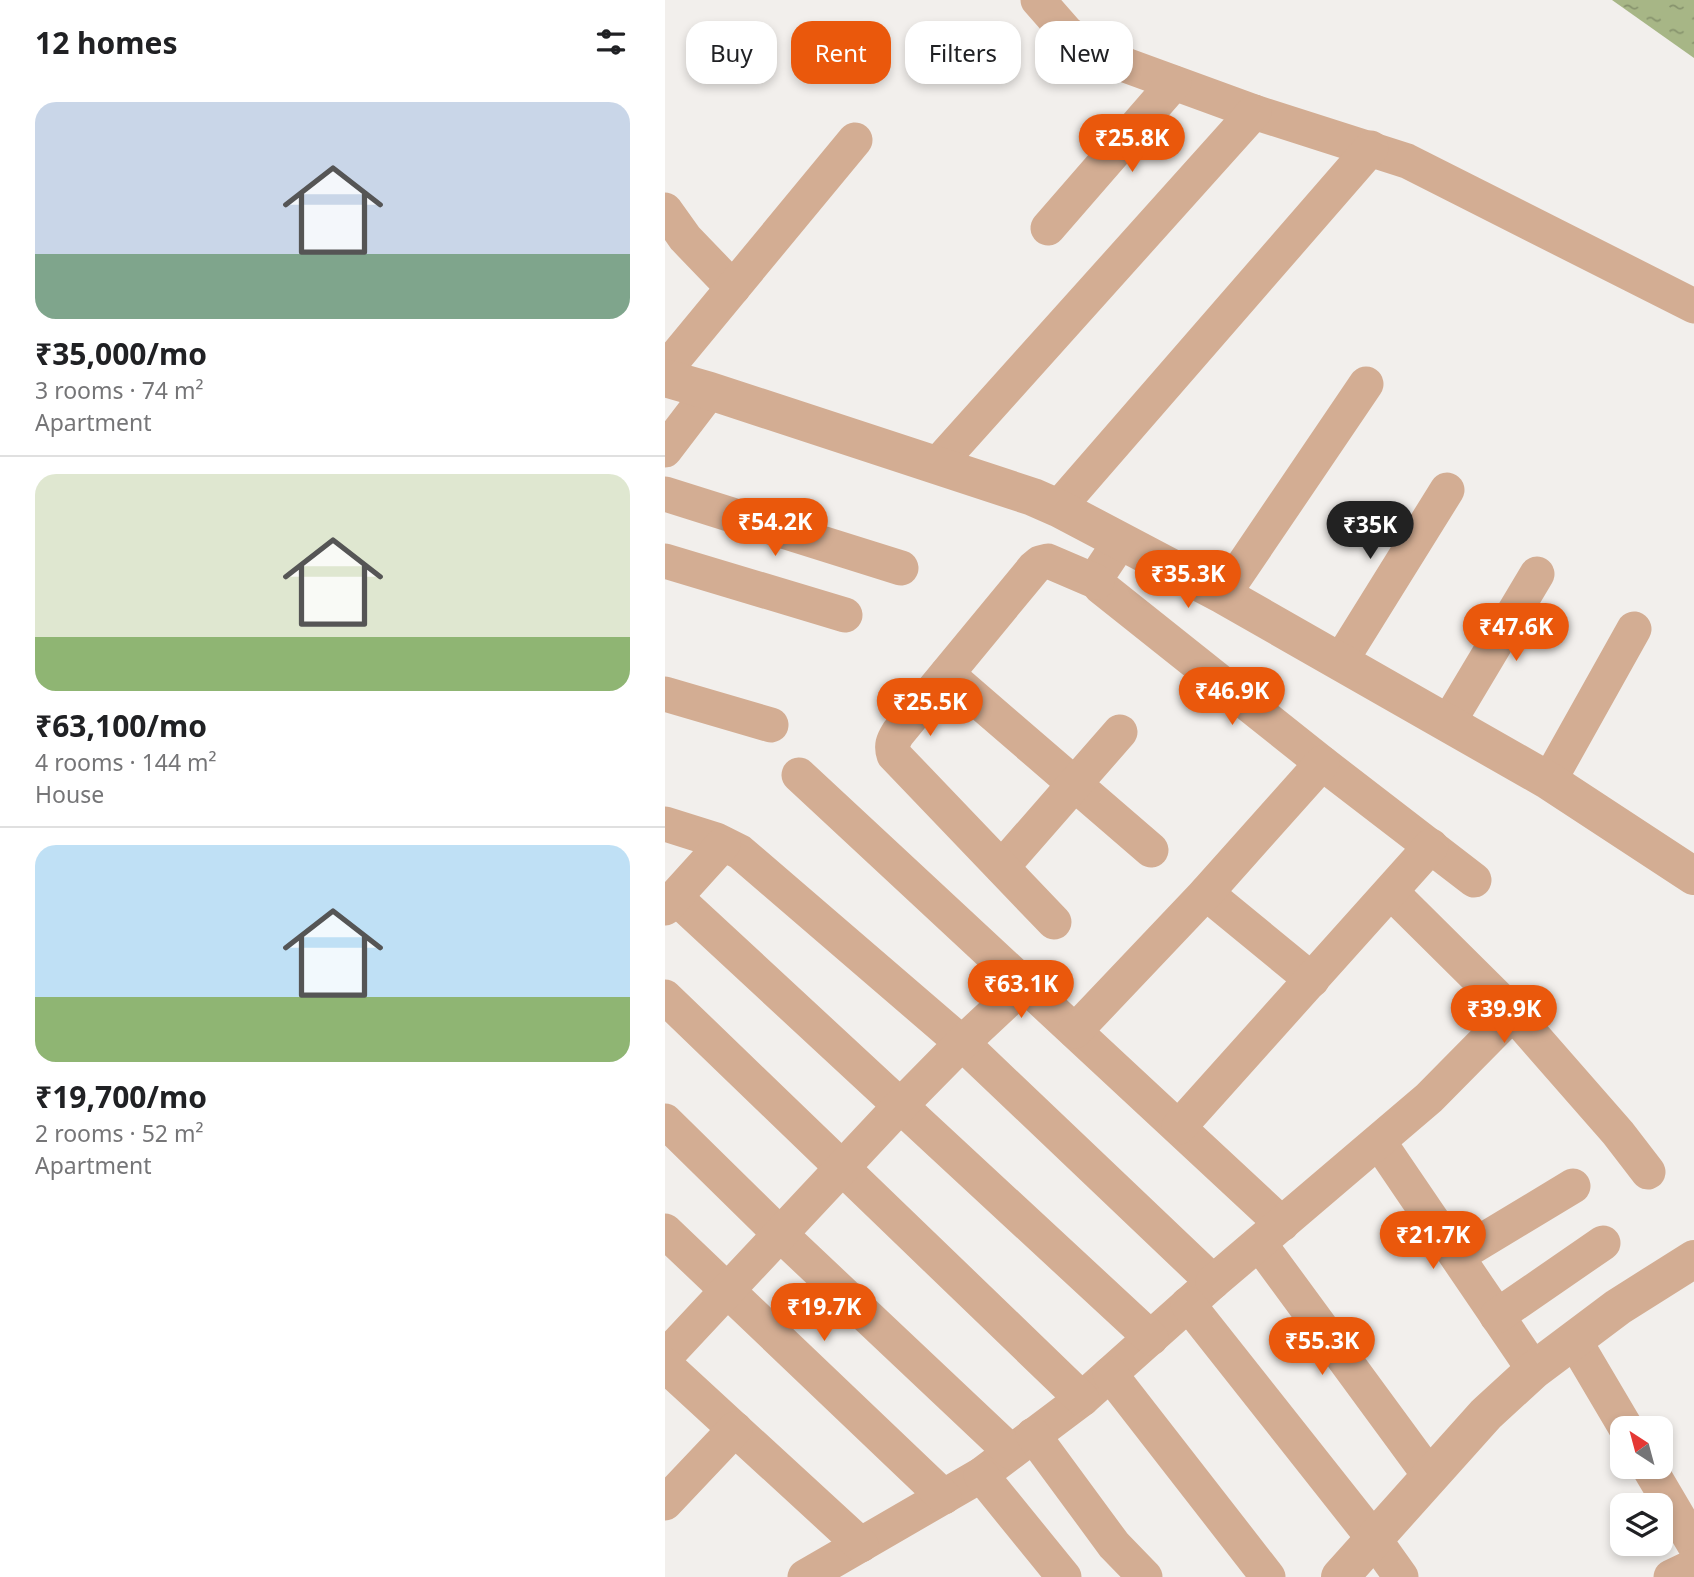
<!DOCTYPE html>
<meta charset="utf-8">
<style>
:root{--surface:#fff;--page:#f6f6f6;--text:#202124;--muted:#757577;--line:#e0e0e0;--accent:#ea580c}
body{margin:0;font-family:"Noto Sans",sans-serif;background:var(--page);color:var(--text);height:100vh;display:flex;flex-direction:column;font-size:26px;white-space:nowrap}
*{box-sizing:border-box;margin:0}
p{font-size:23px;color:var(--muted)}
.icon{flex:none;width:38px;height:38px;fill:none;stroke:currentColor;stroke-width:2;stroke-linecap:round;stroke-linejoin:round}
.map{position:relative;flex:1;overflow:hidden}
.drawer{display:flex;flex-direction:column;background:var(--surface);width:665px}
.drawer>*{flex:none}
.hud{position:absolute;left:21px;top:21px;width:665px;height:63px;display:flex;gap:14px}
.needle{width:46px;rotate:324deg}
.fabs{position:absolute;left:945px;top:1416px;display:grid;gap:14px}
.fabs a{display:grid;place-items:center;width:63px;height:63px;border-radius:14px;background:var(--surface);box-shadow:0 4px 10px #0003;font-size:35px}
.price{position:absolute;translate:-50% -60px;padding:0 16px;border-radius:24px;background:var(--accent);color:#fff;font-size:23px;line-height:46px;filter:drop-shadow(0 2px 4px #0008)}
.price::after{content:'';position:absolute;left:50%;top:42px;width:21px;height:16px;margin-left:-10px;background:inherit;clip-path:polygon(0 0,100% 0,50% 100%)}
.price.on{background:#222;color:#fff}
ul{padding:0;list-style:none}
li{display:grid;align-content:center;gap:14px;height:371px;padding:0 35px}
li+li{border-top:2px solid var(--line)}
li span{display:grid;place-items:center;height:217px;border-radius:21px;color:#555}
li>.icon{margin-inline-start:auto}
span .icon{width:126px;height:126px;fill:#fffc;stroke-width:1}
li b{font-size:30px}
h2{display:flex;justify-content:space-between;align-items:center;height:84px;padding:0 35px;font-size:30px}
.chip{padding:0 24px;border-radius:21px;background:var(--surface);box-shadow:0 4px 10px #0003;font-size:24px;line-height:63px}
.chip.on{background:var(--accent);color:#fff}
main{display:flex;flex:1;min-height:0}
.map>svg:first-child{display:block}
.water{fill:url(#water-ripples)}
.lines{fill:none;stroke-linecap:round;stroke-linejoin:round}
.minor{stroke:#d3ad93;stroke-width:35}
.tertiary{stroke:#d3ad93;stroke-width:38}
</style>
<main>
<section class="drawer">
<h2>12 homes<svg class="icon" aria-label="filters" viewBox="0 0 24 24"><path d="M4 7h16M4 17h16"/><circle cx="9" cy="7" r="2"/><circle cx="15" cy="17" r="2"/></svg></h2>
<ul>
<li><span style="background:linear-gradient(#c9d6e8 70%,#7fa58c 0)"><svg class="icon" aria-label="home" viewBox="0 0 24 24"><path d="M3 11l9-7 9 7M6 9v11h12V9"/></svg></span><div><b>₹35,000/mo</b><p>3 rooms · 74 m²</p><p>Apartment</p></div></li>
<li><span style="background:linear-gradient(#dfe7d0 75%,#8fb573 0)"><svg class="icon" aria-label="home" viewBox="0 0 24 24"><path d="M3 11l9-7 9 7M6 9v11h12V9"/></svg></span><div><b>₹63,100/mo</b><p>4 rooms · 144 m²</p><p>House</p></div></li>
<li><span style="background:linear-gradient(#bfe0f5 70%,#8fb573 0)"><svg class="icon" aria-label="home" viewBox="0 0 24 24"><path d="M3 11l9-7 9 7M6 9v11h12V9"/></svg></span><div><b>₹19,700/mo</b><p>2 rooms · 52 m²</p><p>Apartment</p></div></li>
</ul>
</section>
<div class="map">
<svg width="1029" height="1577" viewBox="0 0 1029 1577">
<defs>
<pattern id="water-ripples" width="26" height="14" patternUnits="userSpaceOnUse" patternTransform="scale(1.75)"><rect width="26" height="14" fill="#a7b686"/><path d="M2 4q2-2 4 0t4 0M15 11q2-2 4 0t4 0" fill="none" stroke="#87936d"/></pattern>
</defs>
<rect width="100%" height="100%" fill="#f2efec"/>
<polygon class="water" points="947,0 1029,0 1029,58"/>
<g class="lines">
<g class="minor">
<polyline points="373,0 402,33 427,51 463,66 589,112 742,161 1029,306"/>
<polyline points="0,210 20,238 68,288"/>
<polyline points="383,228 509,83"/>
<polyline points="0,370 190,140"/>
<polyline points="0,450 45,391"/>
<polyline points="272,465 589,112"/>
<polyline points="0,494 236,568"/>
<polyline points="393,508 706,148"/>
<polyline points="455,542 433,575 432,582 436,587 657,763 809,880"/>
<polyline points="0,561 180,615"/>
<polyline points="558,595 701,384"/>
<polyline points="675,662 782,490"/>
<polyline points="282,674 486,850"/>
<polyline points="0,694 106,725"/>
<polyline points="783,723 872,574"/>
<polyline points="134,775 617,1224"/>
<polyline points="884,781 969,629"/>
<polyline points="0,824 51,840 75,852 297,1043 548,1282 417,1399 316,1475 140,1577"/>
<polyline points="337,867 455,732"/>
<polyline points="726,892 848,1013 953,1133 983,1172"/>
<polyline points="541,893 647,980"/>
<polyline points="10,897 486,1338"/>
<polyline points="0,908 58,844"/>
<path d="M389,922L229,755C226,746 228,741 233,733L369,568L375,563L383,561L432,582"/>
<polyline points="0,997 417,1399"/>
<polyline points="410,1031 541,893 657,763"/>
<polyline points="0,1121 116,1235 346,1452"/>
<polyline points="514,1127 766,846"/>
<polyline points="714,1142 869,1370"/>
<polyline points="0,1231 279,1497"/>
<polyline points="594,1243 765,1476"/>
<polyline points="792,1256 908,1186"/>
<polyline points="548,1282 764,1098 848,1013"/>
<polyline points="523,1304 709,1539 736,1577"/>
<polyline points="832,1316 938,1243"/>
<polyline points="909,1340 961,1428"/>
<polyline points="0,1357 235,1106 297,1043 359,985"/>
<polyline points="0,1365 196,1545"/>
<polyline points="445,1374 603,1577"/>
<polyline points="368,1435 449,1545 480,1577"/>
<polyline points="983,1466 1029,1544"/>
<polyline points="316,1475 399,1577"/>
<polyline points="0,1503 70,1429"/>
<polyline points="1006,1577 1029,1566"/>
</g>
<g class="tertiary">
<polyline points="0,378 45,391 368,497 393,508 558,595 884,781 1029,876"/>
<polyline points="675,1577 821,1414 869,1370 953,1307 1029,1259"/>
</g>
</g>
</svg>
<div class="fabs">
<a><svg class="needle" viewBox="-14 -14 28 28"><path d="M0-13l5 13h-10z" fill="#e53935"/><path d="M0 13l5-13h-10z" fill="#757577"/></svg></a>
<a><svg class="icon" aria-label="layers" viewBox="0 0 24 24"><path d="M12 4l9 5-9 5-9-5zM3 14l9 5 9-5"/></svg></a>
</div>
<b class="price" style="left:467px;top:174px">₹25.8K</b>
<b class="price" style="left:110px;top:558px">₹54.2K</b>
<b class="price on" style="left:705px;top:561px">₹35K</b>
<b class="price" style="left:523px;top:610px">₹35.3K</b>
<b class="price" style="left:851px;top:663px">₹47.6K</b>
<b class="price" style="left:567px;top:727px">₹46.9K</b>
<b class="price" style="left:265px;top:738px">₹25.5K</b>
<b class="price" style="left:356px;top:1020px">₹63.1K</b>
<b class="price" style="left:839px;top:1045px">₹39.9K</b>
<b class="price" style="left:768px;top:1271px">₹21.7K</b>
<b class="price" style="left:159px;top:1343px">₹19.7K</b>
<b class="price" style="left:657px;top:1377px">₹55.3K</b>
<div class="hud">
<a class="chip">Buy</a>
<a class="chip on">Rent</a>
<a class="chip">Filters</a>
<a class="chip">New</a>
</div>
</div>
</main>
